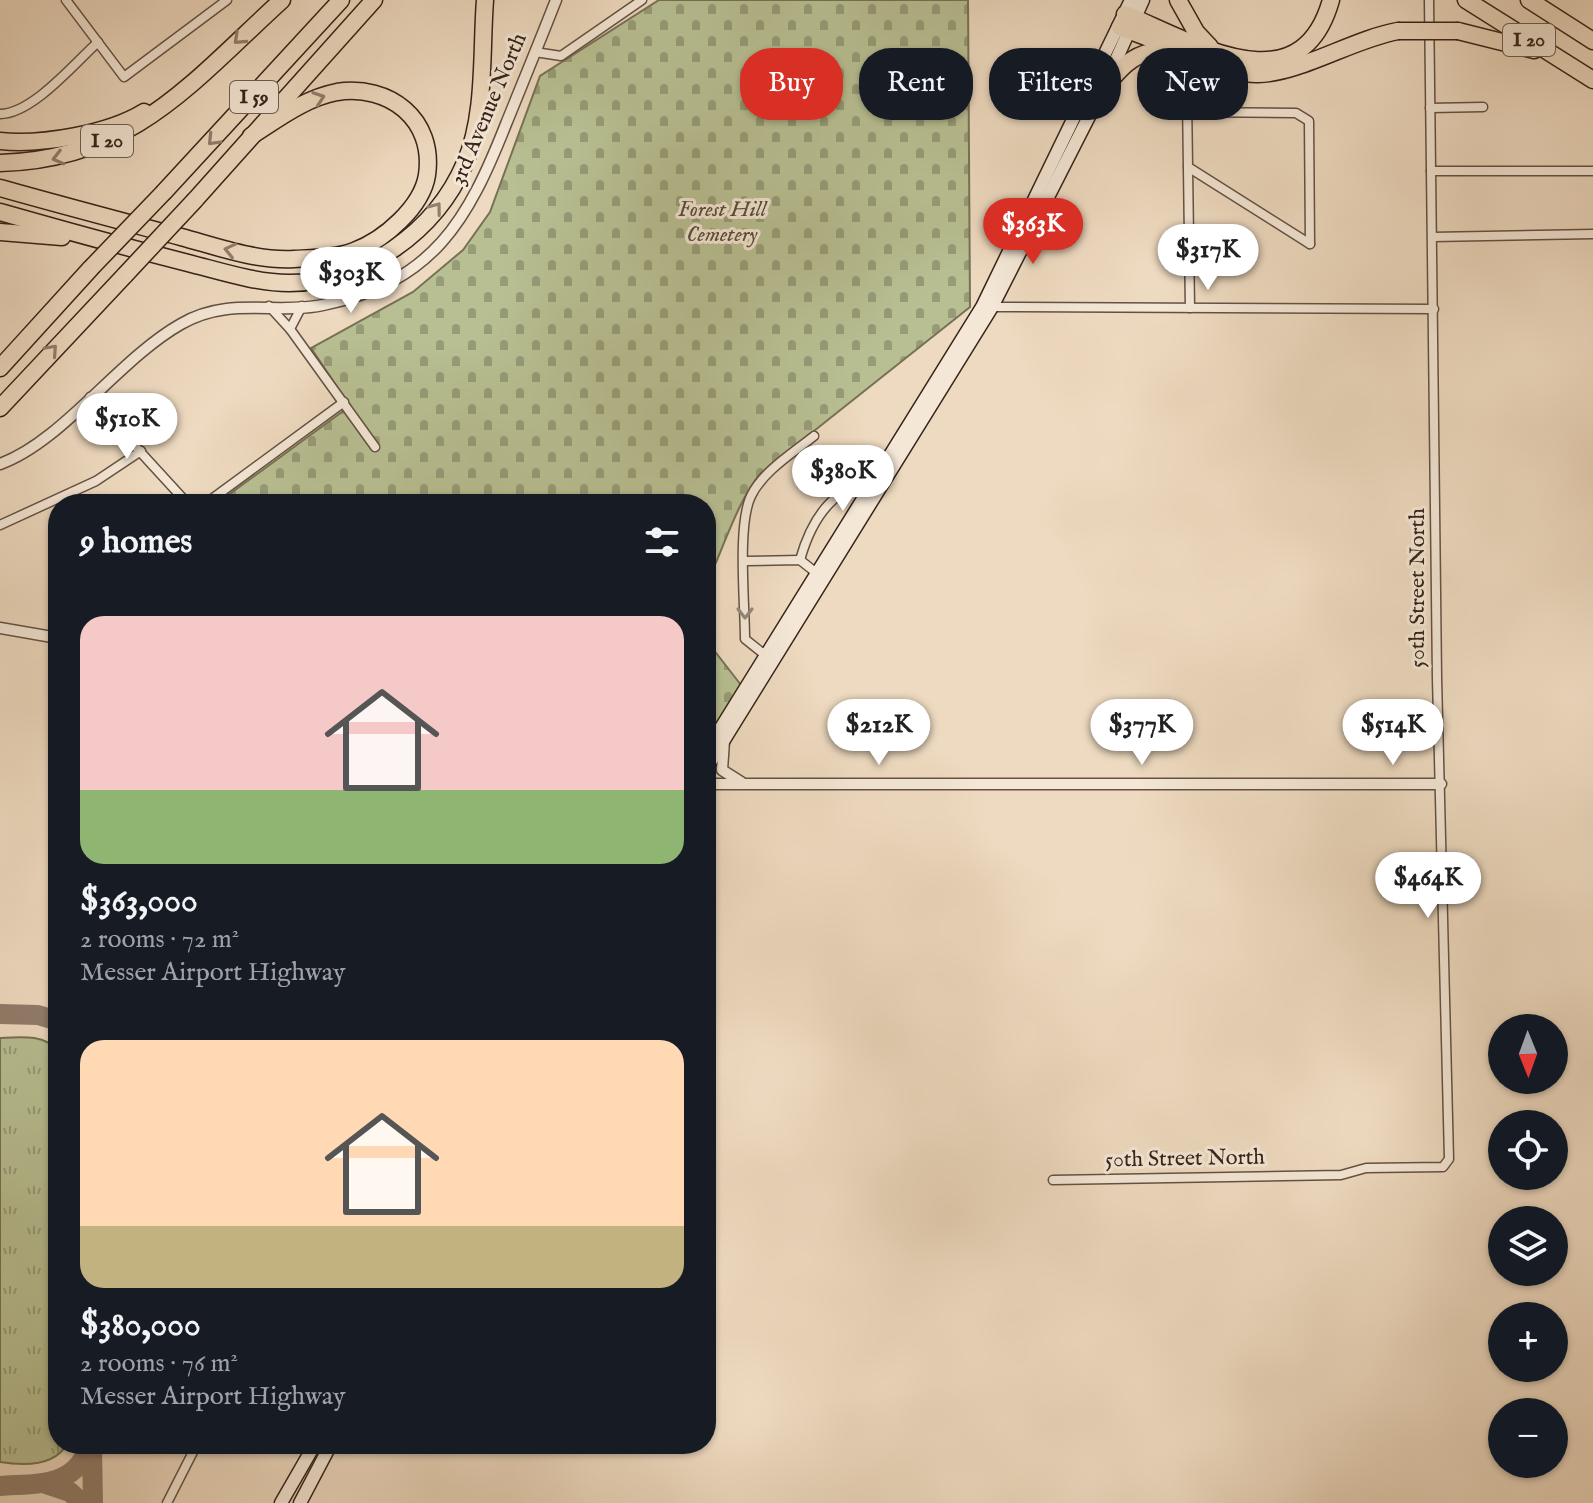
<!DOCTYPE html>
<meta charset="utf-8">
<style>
:root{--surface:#171b24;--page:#242831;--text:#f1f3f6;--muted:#9ea1a6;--accent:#d93025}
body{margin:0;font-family:"IM FELL English",serif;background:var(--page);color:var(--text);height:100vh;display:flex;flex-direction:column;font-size:30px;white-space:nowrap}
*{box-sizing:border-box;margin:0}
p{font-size:26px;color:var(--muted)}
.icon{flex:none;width:44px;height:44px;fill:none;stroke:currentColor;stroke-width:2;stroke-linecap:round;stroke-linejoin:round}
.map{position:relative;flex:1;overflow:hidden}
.side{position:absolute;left:48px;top:494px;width:668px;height:960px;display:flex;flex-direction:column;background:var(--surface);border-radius:32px;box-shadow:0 2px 6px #0004}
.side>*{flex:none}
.top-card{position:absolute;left:740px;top:48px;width:732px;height:72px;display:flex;gap:16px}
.needle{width:52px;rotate:179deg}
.tools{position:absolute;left:1488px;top:1014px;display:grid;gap:16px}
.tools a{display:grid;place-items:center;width:80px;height:80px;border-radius:50%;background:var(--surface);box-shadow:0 2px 6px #0004;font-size:40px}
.price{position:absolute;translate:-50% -68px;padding:0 18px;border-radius:28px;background:#fff;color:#222;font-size:26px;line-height:52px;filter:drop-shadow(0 2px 4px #0008)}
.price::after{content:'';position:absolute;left:50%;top:48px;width:24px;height:18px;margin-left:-12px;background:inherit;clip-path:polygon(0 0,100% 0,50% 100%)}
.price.current{background:var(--accent);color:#fff}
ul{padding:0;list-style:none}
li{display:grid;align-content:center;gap:16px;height:424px;padding:0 32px}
li span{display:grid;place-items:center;height:248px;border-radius:24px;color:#555}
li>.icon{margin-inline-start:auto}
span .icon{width:144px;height:144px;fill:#fffc;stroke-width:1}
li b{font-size:34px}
h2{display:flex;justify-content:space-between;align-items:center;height:96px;padding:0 32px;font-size:34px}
.tag{padding:0 28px;border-radius:32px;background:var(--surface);box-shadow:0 2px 6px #0004;font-size:28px;line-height:72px}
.tag.current{background:var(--accent);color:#fff}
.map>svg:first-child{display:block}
.grass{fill:url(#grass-tufts);stroke:#777256;stroke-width:2}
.cemetery{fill:url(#cemetery-stones);stroke:#777256;stroke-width:2}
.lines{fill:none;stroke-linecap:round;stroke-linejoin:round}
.taxiway{stroke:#927e6c;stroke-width:20}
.minor-casing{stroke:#645143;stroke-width:11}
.tertiary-casing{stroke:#645143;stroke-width:13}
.secondary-casing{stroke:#362319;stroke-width:15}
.motorway-casing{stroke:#362319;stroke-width:19}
.minor{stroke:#f4e7d6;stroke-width:8}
.tertiary{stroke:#f4e7d6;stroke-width:10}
.secondary{stroke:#f4e7d6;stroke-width:12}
.motorway{stroke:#eedac0;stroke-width:16}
.motorway-bridge-casing{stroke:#362319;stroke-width:19;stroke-linecap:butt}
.motorway-bridge{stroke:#eedac0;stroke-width:16}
.oneway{stroke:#927e6c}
.oneway2{stroke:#958578}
.labels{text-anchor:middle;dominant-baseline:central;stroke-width:6;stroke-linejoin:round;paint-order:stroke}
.shield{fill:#f4e7d6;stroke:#6f5e52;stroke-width:2}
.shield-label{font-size:20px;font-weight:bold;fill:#362319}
.street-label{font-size:22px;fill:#362319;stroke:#f4e7d6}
.park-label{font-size:22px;font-style:italic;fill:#564a38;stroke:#f4e7d6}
</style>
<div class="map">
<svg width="1593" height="1503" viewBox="0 0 1593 1503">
<defs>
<pattern id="grass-tufts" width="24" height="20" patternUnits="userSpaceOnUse" patternTransform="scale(2)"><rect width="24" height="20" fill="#b8c093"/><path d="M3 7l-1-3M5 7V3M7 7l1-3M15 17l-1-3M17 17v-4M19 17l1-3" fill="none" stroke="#969c77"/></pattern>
<pattern id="cemetery-stones" width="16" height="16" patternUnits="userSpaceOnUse" patternTransform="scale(2)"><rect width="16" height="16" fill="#b8c093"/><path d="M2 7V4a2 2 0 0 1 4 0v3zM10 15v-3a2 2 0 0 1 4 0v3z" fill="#969c77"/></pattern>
</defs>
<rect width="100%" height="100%" fill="#eedac0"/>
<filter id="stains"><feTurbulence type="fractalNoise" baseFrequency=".0025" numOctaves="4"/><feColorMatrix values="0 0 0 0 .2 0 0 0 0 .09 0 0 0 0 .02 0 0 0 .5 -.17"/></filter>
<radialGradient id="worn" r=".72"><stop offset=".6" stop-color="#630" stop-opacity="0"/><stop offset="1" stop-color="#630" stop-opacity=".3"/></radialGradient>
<path class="grass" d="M0,1038C20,1037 45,1034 58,1051V1444H67C54,1467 24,1466 0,1462Z"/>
<g class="cemetery">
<path d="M659,0H968L970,307L761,473C737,501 723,550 706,585V504H216L350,406L311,348L413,292L463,250L490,212L540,76Z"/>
<polygon points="706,640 741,685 706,744"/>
</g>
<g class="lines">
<g class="taxiway">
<polyline points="0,1014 38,1015 58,1021"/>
<polyline points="92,1447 93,1503"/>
<polyline points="46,1484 70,1492 82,1503"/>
<path d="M0,1486C38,1483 76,1488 90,1444"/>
</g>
<defs>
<g id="minor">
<polyline points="66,0 124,77 227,0"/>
<polyline points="535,52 561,56 642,0"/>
<polyline points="1187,98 1190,308"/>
<polyline points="1430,108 1483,107"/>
<polyline points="1188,112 1296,113 1309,121 1310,244"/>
<path d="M0,114C32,114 74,64 98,42"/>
<polyline points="1188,167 1310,244"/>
<polyline points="1431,171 1593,171"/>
<polyline points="1433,237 1593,234"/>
<polyline points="269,306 290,329"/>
<polyline points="302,306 290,329 375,447"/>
<polyline points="991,307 1434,309"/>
<polyline points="90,397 188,504"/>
<polyline points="205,504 344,402"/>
<polyline points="0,525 96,481 141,451"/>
<path d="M800,560C815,506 837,494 882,465"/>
<polyline points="746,561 800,560 819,575"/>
<path d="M765,655L745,639C745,604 737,525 751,496C763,471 793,453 814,436"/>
<polyline points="1053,1180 1341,1175 1366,1168 1443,1167 1449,1159 1437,678 1429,0"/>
<polyline points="167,1503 197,1444"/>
</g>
<g id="tertiary">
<path d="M0,464C62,442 119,359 181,324C229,296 275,315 323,305C434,282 468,220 506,124C523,82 540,41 556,0"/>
<polyline points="0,628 58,638"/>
<polyline points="724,741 722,770 741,782"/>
<polyline points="706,784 1441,784"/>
</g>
<g id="secondary">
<polyline points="706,752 982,307 1131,0"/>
<polyline points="706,769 992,307 1103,89 1143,0"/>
<polyline points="281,1503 315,1444"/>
<polyline points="300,1503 331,1444"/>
</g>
<g id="motorway">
<polyline points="1178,0 1196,32 1210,47"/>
<polyline points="1466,0 1593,80"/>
<polyline points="1529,0 1593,41"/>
<path d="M1125,14C1192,41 1300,110 1331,0"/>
<polyline points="1120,27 1175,48"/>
<polyline points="1458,31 1534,50"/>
<path d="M1103,89C1117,73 1129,56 1151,52C1183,46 1223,75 1258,74C1301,73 1353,39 1398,31"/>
<path d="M0,141C42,145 108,134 144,112"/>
<path d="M0,163C132,160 192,82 282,0"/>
<path d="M0,188C60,205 121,221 181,237C218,247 256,261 294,259C313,258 336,258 354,251C384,240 422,207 427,175C435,119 389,84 337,92C305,98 278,119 251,136"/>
<polyline points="164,192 341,0"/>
<polyline points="195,200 374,0"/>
<path d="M0,212C63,230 125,247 188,263C220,271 256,283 289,283C364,283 436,231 465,163C486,115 481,51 485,0"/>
<polyline points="0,232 62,237"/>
<polyline points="0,368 91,268"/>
<polyline points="0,408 125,275"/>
</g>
</defs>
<use href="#minor" class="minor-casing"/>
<use href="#tertiary" class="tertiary-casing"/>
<use href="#secondary" class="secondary-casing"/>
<use href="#motorway" class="motorway-casing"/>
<use href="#minor" class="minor"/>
<use href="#tertiary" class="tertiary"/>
<use href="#secondary" class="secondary"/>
<use href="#motorway" class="motorway"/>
<defs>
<g id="motorway-bridge">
<polyline points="1398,31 1458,31"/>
<polyline points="91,268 164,192"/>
<polyline points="125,275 195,200"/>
</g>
</defs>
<use href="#motorway-bridge" class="motorway-bridge-casing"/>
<use href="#motorway-bridge" class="motorway-bridge"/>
</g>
<defs><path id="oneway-chevron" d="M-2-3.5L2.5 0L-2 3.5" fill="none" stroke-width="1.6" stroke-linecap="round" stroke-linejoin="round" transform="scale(2)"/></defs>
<g class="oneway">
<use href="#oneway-chevron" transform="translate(239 39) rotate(137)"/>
<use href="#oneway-chevron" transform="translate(319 98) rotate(-19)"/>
<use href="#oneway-chevron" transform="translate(213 140) rotate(134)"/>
<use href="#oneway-chevron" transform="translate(58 158) rotate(166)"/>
<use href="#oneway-chevron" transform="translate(436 208) rotate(-53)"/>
<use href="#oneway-chevron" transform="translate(230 250) rotate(-167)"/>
<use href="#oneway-chevron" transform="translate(52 350) rotate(-48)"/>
</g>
<use class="oneway2" href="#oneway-chevron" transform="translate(745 613) rotate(90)"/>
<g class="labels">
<g class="shield">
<rect x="1503" y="24" width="52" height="32" rx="6"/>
<rect x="230" y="81" width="48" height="32" rx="6"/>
<rect x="81" y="125" width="52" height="32" rx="6"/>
</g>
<g class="shield-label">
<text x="1529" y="40">I 20</text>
<text x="254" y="97">I 59</text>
<text x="107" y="141">I 20</text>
</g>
<g class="street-label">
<text transform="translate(489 109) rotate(-67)">3rd Avenue North</text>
<text transform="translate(1418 588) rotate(-90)">50th Street North</text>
<text transform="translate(1185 1159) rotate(-1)">50th Street North</text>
</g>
<g class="park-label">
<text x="722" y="210">Forest Hill<tspan x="722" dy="25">Cemetery</tspan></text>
</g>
</g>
<rect width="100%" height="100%" filter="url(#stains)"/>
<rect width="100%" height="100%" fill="url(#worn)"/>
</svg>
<div class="tools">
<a><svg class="needle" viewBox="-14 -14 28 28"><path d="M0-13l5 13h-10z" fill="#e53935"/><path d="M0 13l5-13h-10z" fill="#9ea1a6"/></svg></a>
<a><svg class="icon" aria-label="locate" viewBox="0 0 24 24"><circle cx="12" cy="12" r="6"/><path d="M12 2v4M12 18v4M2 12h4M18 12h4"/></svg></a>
<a><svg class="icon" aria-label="layers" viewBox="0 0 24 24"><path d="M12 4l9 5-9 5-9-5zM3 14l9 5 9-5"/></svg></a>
<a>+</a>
<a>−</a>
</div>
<b class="price current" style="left:1033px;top:266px">$363K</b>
<b class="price" style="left:1208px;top:292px">$317K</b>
<b class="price" style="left:351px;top:315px">$303K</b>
<b class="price" style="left:127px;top:461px">$510K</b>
<b class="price" style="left:843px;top:513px">$380K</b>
<b class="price" style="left:879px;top:767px">$212K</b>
<b class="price" style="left:1142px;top:767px">$377K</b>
<b class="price" style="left:1393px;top:767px">$514K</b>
<b class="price" style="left:1428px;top:920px">$464K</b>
<div class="top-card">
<a class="tag current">Buy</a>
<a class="tag">Rent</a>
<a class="tag">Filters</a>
<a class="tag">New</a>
</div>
<section class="side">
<h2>9 homes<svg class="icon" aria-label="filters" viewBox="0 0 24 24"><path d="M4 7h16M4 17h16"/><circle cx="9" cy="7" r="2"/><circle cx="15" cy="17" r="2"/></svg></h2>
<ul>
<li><span style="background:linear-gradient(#f6c9c9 70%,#8fb573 0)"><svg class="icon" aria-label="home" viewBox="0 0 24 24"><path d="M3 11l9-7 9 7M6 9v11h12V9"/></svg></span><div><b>$363,000</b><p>2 rooms · 72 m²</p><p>Messer Airport Highway</p></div></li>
<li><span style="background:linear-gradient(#ffd9b3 75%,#c2b280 0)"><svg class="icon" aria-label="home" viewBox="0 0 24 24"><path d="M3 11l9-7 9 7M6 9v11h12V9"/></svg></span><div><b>$380,000</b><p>2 rooms · 76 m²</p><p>Messer Airport Highway</p></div></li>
</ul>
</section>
</div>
